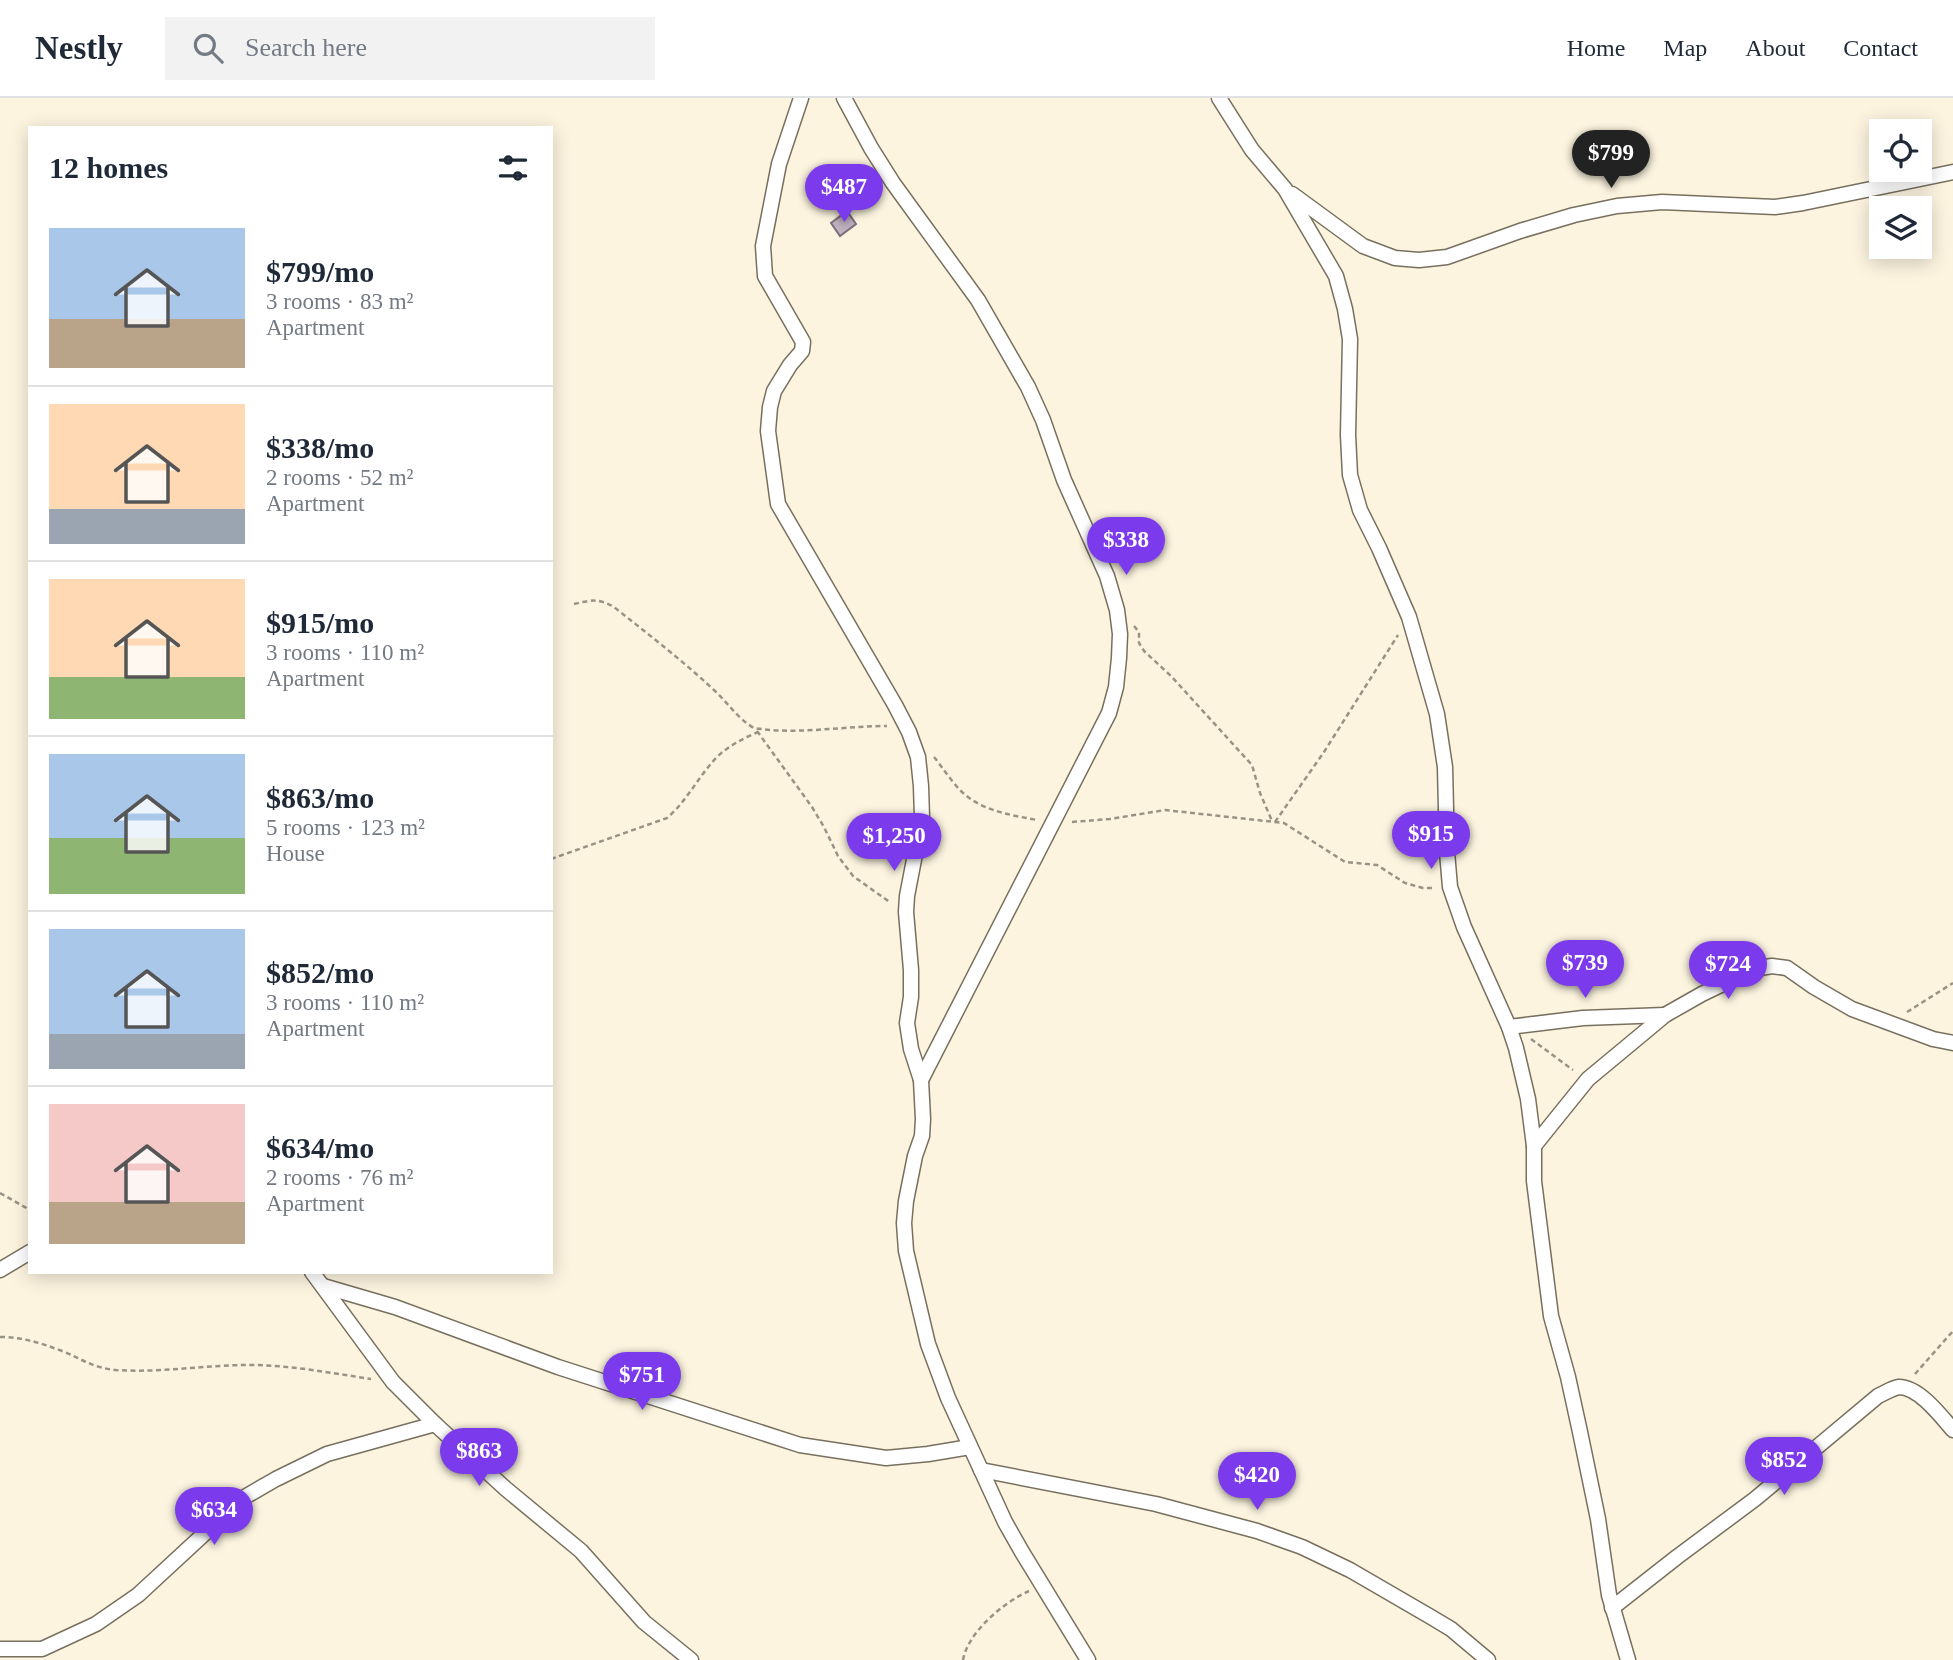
<!DOCTYPE html>
<meta charset="utf-8">
<style>
:root{--surface:#fff;--page:#f2f2f3;--text:#1f2937;--muted:#747a83;--line:#e0e1e3;--accent:#7c3aed}
body{margin:0;font-family:Georgia,serif;background:var(--page);color:var(--text);height:100vh;display:flex;flex-direction:column;font-size:26px;white-space:nowrap}
*{box-sizing:border-box;margin:0}
p{font-size:23px;color:var(--muted)}
.icon{flex:none;width:38px;height:38px;fill:none;stroke:currentColor;stroke-width:2;stroke-linecap:round;stroke-linejoin:round}
.map{position:relative;flex:1;overflow:hidden}
.side{position:absolute;left:28px;top:28px;width:525px;height:1148px;display:flex;flex-direction:column;background:var(--surface);border-radius:0px;box-shadow:0 4px 18px #0003}
.side>*{flex:none}
.tools{position:absolute;left:1869px;top:21px;display:grid;gap:14px}
.tools a{display:grid;place-items:center;width:63px;height:63px;border-radius:0px;background:var(--surface);box-shadow:0 4px 18px #0003;font-size:35px}
.price{position:absolute;translate:-50% -60px;padding:0 16px;border-radius:24px;background:var(--accent);color:#fff;font-size:23px;line-height:46px;filter:drop-shadow(0 2px 4px #0008)}
.price::after{content:'';position:absolute;left:50%;top:42px;width:21px;height:16px;margin-left:-10px;background:inherit;clip-path:polygon(0 0,100% 0,50% 100%)}
.price.selected{background:#222;color:#fff}
ul{padding:0;list-style:none}
li{display:flex;align-items:center;gap:21px;height:175px;padding:0 21px}
li+li{border-top:2px solid var(--line)}
li span{display:grid;place-items:center;flex:none;width:196px;height:140px;border-radius:0px;color:#555}
li>.icon{margin-inline-start:auto}
span .icon{width:84px;height:84px;fill:#fffc;stroke-width:1}
li b{font-size:30px}
h2{display:flex;justify-content:space-between;align-items:center;height:84px;padding:0 21px;font-size:30px}
header{display:flex;align-items:center;gap:42px;box-sizing:border-box;height:98px;padding:0 35px;background:var(--surface);border-bottom:2px solid var(--line)}
header strong{font-size:33px}
nav{display:flex;gap:38px;margin-inline-start:auto;font-size:24px}
.search{width:490px;height:63px;background:var(--page);display:flex;align-items:center;gap:18px;box-sizing:border-box;padding:0 24px;border-radius:0px;color:var(--muted);font-size:26px}
.map>svg:first-child{display:block}
.building{fill:#c1b1c1;stroke:#7d6e7d;stroke-width:2}
.lines{fill:none;stroke-linecap:round;stroke-linejoin:round}
.minor-casing{stroke:#78705e;stroke-width:17}
.path{stroke:#999385;stroke-width:2.5;stroke-dasharray:5 3.5;stroke-linecap:butt}
.minor{stroke:#fff;stroke-width:14}
</style>
<header>
<strong>Nestly</strong>
<div class="search"><svg class="icon" aria-label="search" viewBox="0 0 24 24"><circle cx="10" cy="10" r="6"/><path d="M15 15l6 6"/></svg>Search here</div>
<nav><a>Home</a><a>Map</a><a>About</a><a>Contact</a></nav>
</header>
<div class="map">
<svg width="1953" height="1562" viewBox="0 0 1953 1562">
<rect width="100%" height="100%" fill="#fcf4df"/>
<polygon class="building" points="847,113 856,126 840,138 831,125"/>
<g class="lines">
<defs>
<g id="minor">
<polyline points="801,0 779,66 763,148 765,178 803,244 802,253 790,267 774,293 770,309 768,333 778,406 895,607 909,634 918,659 921,688 922,720 907,798 906,814 911,872 911,899 907,925 911,951 921,982 923,1021 922,1038 915,1058 906,1103 904,1125 906,1153 928,1246 948,1300 1005,1424 1022,1454 1088,1562"/>
<polyline points="844,0 871,50 893,85 978,202 1028,289 1043,322 1064,382 1107,478 1117,512 1120,536 1119,560 1116,589 1109,615 921,982"/>
<polyline points="1219,0 1252,52 1285,91 1336,178 1345,211 1350,241 1348,337 1350,377 1360,412 1379,450 1409,519 1426,578 1437,616 1445,669 1447,754 1450,789 1464,829 1509,929 1516,950 1528,1001 1534,1048 1534,1083 1551,1218 1568,1279 1580,1334 1598,1421 1609,1497 1628,1562"/>
<polyline points="1292,96 1363,148 1395,160 1419,162 1447,159 1520,133 1574,117 1617,108 1662,104 1775,109 1803,105 1953,74"/>
<polyline points="1509,929 1583,920 1665,917"/>
<polyline points="1534,1048 1588,981 1635,942 1665,917 1702,896 1754,871 1772,868 1787,870 1814,889 1852,911 1933,941 1953,945"/>
<polyline points="0,1172 30,1154"/>
<polyline points="312,1174 393,1284 435,1326 506,1391 581,1453 644,1524 691,1562"/>
<polyline points="323,1188 395,1209 558,1269 800,1347 886,1360 928,1356 970,1349"/>
<polyline points="981,1372 1156,1406 1257,1433 1302,1449 1350,1472 1431,1519 1451,1531 1488,1562"/>
<path d="M1612,1510L1677,1459L1755,1401L1878,1298C1885,1295 1892,1290 1899,1289C1919,1289 1941,1318 1953,1332"/>
<polyline points="0,1551 42,1551 96,1526 138,1497 243,1400 276,1381 327,1356 435,1326"/>
</g>
</defs>
<use href="#minor" class="minor-casing"/>
<g class="path">
<path d="M574,506C591,502 598,500 614,509C648,536 683,563 715,593C728,605 738,621 754,630C798,637 843,628 887,628"/>
<polyline points="1134,528 1139,534 1139,545 1144,553 1171,578 1252,667 1260,695 1272,723"/>
<polyline points="757,633 812,709 824,729 838,758 853,778 891,805"/>
<path d="M934,659C943,670 951,683 961,693C981,713 1011,717 1037,722"/>
<polyline points="1072,724 1110,721 1165,712 1284,725 1345,764 1377,767 1405,785 1423,790 1434,790"/>
<polyline points="1275,724 1324,654 1398,537"/>
<path d="M551,761L667,720C687,703 698,679 716,660C728,648 742,641 758,634"/>
<polyline points="1907,914 1953,885"/>
<polyline points="1531,941 1573,972"/>
<polyline points="0,1095 30,1112"/>
<path d="M0,1239C22,1239 41,1245 62,1253C82,1261 93,1270 116,1272C161,1275 205,1267 249,1267C290,1267 331,1275 371,1281"/>
<polyline points="1915,1276 1953,1233"/>
<path d="M963,1562C968,1534 1004,1504 1029,1493"/>
</g>
<use href="#minor" class="minor"/>
</g>
</svg>
<div class="tools">
<a><svg class="icon" aria-label="locate" viewBox="0 0 24 24"><circle cx="12" cy="12" r="6"/><path d="M12 2v4M12 18v4M2 12h4M18 12h4"/></svg></a>
<a><svg class="icon" aria-label="layers" viewBox="0 0 24 24"><path d="M12 4l9 5-9 5-9-5zM3 14l9 5 9-5"/></svg></a>
</div>
<b class="price selected" style="left:1611px;top:92px">$799</b>
<b class="price" style="left:844px;top:126px">$487</b>
<b class="price" style="left:1126px;top:479px">$338</b>
<b class="price" style="left:1431px;top:773px">$915</b>
<b class="price" style="left:894px;top:775px">$1,250</b>
<b class="price" style="left:1585px;top:902px">$739</b>
<b class="price" style="left:1728px;top:903px">$724</b>
<b class="price" style="left:642px;top:1314px">$751</b>
<b class="price" style="left:479px;top:1390px">$863</b>
<b class="price" style="left:1784px;top:1399px">$852</b>
<b class="price" style="left:1257px;top:1414px">$420</b>
<b class="price" style="left:214px;top:1449px">$634</b>
<section class="side">
<h2>12 homes<svg class="icon" aria-label="filters" viewBox="0 0 24 24"><path d="M4 7h16M4 17h16"/><circle cx="9" cy="7" r="2"/><circle cx="15" cy="17" r="2"/></svg></h2>
<ul>
<li><span style="background:linear-gradient(#a9c7e8 65%,#b9a48a 0)"><svg class="icon" aria-label="home" viewBox="0 0 24 24"><path d="M3 11l9-7 9 7M6 9v11h12V9"/></svg></span><div><b>$799/mo</b><p>3 rooms · 83 m²</p><p>Apartment</p></div></li>
<li><span style="background:linear-gradient(#ffd9b3 75%,#9aa5b1 0)"><svg class="icon" aria-label="home" viewBox="0 0 24 24"><path d="M3 11l9-7 9 7M6 9v11h12V9"/></svg></span><div><b>$338/mo</b><p>2 rooms · 52 m²</p><p>Apartment</p></div></li>
<li><span style="background:linear-gradient(#ffd9b3 70%,#8fb573 0)"><svg class="icon" aria-label="home" viewBox="0 0 24 24"><path d="M3 11l9-7 9 7M6 9v11h12V9"/></svg></span><div><b>$915/mo</b><p>3 rooms · 110 m²</p><p>Apartment</p></div></li>
<li><span style="background:linear-gradient(#a9c7e8 60%,#8fb573 0)"><svg class="icon" aria-label="home" viewBox="0 0 24 24"><path d="M3 11l9-7 9 7M6 9v11h12V9"/></svg></span><div><b>$863/mo</b><p>5 rooms · 123 m²</p><p>House</p></div></li>
<li><span style="background:linear-gradient(#a9c7e8 75%,#9aa5b1 0)"><svg class="icon" aria-label="home" viewBox="0 0 24 24"><path d="M3 11l9-7 9 7M6 9v11h12V9"/></svg></span><div><b>$852/mo</b><p>3 rooms · 110 m²</p><p>Apartment</p></div></li>
<li><span style="background:linear-gradient(#f6c9c9 70%,#b9a48a 0)"><svg class="icon" aria-label="home" viewBox="0 0 24 24"><path d="M3 11l9-7 9 7M6 9v11h12V9"/></svg></span><div><b>$634/mo</b><p>2 rooms · 76 m²</p><p>Apartment</p></div></li>
</ul>
</section>
</div>
